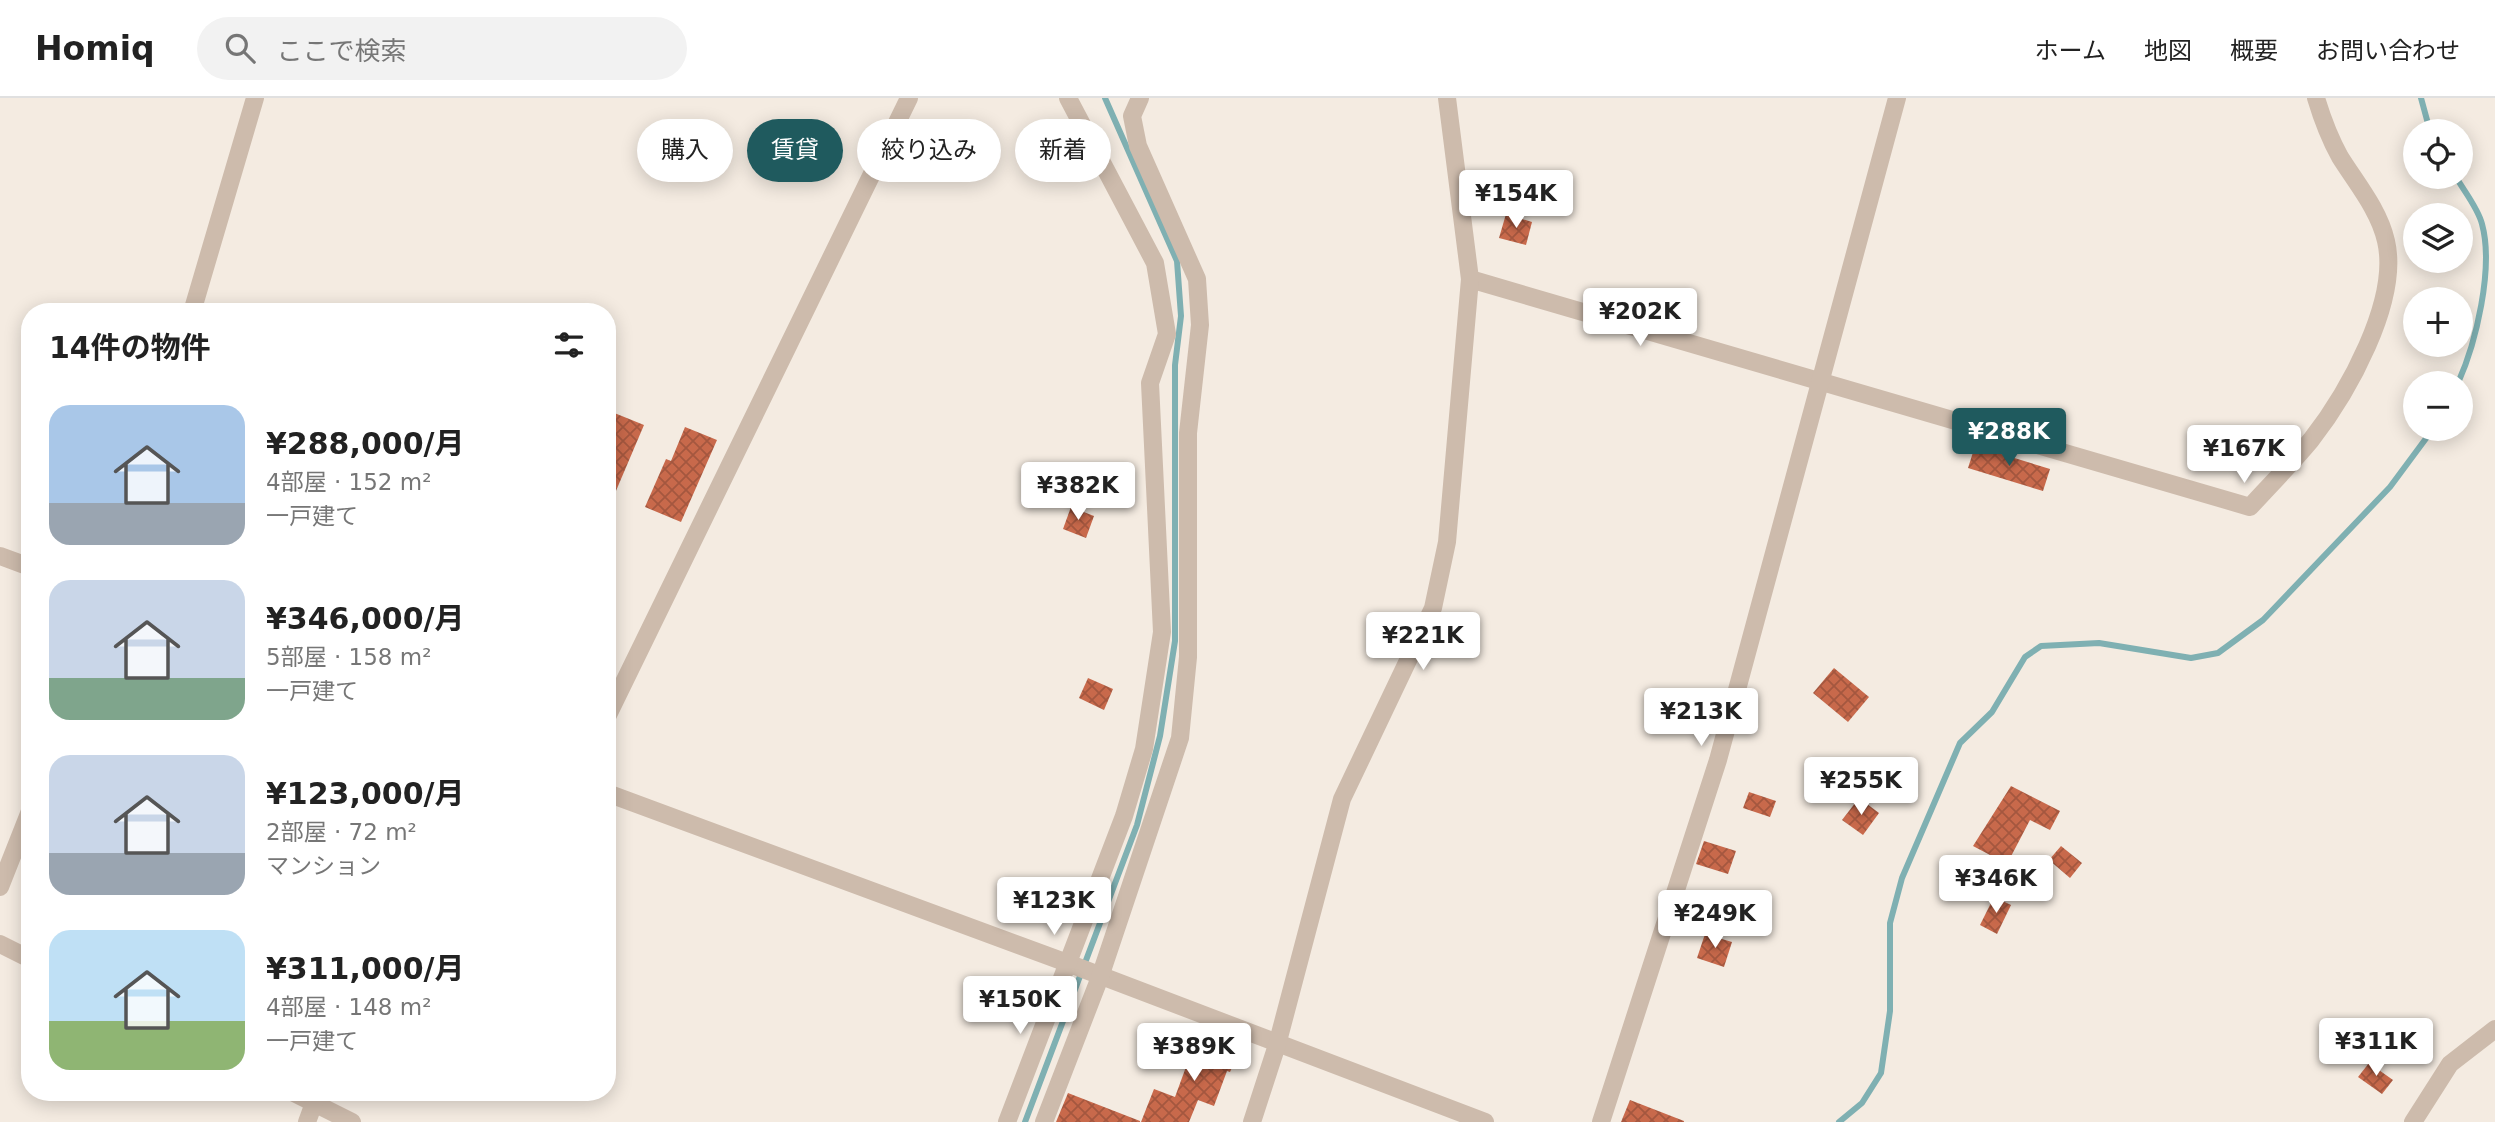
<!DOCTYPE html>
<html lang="ja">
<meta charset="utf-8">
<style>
:root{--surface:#fff;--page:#f2f2f2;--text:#222;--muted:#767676;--line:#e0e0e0;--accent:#1f5a5e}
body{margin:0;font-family:"DejaVu Sans","Noto Sans JP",sans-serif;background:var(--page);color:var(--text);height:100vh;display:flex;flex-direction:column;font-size:26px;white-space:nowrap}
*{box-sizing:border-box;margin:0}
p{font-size:23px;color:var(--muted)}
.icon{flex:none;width:38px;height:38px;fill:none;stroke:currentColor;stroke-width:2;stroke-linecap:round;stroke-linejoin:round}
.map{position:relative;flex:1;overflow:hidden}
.sheet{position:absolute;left:21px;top:205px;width:595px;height:798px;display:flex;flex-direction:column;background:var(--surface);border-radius:28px;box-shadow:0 4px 18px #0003}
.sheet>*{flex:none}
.top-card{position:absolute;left:637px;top:21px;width:665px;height:63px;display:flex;gap:14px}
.tools{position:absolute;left:2403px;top:21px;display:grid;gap:14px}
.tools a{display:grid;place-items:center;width:70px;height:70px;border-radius:50%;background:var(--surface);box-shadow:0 4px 18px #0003;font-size:35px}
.price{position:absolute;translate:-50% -60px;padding:0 16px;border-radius:7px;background:#fff;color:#222;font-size:23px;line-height:46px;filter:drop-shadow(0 2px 4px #0008)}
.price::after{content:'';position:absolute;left:50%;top:42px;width:21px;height:16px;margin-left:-10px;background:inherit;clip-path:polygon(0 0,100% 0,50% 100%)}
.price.current{background:var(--accent);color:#fff}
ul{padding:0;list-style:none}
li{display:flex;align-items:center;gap:21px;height:175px;padding:0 28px}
li span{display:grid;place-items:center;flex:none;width:196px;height:140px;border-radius:21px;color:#555}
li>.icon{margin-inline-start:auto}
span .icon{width:84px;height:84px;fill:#fffc;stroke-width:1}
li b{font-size:30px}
h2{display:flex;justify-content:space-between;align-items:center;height:84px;padding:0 28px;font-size:30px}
.tag{padding:0 24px;border-radius:32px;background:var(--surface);box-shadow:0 4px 18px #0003;font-size:24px;line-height:63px}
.tag.current{background:var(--accent);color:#fff}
header{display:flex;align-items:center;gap:42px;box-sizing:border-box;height:98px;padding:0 35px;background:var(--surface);border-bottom:2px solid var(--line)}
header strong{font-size:33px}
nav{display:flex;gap:38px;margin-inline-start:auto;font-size:24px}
.search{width:490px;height:63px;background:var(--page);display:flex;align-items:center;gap:18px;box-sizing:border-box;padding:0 24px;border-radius:38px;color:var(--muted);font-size:26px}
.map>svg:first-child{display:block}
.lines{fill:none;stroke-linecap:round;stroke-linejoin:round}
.stream{stroke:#7fb0b2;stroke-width:6}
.building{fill:url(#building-cross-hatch)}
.minor{stroke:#cdbbac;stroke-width:18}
</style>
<header>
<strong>Homiq</strong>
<div class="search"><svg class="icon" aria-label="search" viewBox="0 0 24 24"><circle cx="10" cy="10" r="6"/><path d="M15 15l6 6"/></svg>ここで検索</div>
<nav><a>ホーム</a><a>地図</a><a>概要</a><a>お問い合わせ</a></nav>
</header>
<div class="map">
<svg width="2495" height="1024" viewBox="0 0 2495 1024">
<defs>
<pattern id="building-cross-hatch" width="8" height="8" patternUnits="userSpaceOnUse" patternTransform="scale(1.75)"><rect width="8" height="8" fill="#c8694b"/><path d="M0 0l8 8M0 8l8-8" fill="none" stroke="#a4573f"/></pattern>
</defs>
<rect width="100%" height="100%" fill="#f4ebe1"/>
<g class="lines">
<g class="stream">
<polyline points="2421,0 2430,33"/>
<path d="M2456,79C2464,93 2478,110 2482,126C2494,170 2476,245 2458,285"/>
<polyline points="1025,1024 1137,727 1160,638 1175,543 1175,267 1181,218 1177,163 1105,0"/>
<polyline points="1839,1024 1862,1005 1881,975 1890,913 1890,825 1902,780 1960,645 1992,614 2025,559 2041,548 2099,545 2191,560 2218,555 2263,522 2390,389 2433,331"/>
</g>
</g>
<g class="building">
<polygon points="1506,116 1532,124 1526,147 1499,140"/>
<polygon points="607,312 644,327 607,414"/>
<polygon points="685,329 717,342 681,424 645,409 666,361 671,363"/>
<polygon points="1975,348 2050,371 2043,393 1968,370"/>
<polygon points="1071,409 1094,418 1086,440 1063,431"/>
<polygon points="1834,570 1869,599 1848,624 1813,595"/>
<polygon points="1088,580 1113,591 1104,612 1079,600"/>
<polygon points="2011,688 2060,713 2050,732 2030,722 2007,766 1973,748"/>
<polygon points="1749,694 1776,703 1770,719 1743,710"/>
<polygon points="1859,700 1879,715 1863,737 1842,722"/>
<polygon points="1704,743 1736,753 1728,776 1696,766"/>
<polygon points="2061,748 2082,765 2070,780 2049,762"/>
<polygon points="1994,799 2011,807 1997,836 1980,827"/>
<polygon points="1705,836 1732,844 1724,869 1697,860"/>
<polygon points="1193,936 1239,954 1230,974 1227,973 1214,1008 1198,1002 1189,1024 1141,1024 1154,991 1175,999 1190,958 1185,956"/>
<polygon points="2369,965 2393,982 2382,996 2358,979"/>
<polygon points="1068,995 1140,1023 1140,1024 1056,1024"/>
<polygon points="1630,1002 1684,1023 1684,1024 1621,1024"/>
</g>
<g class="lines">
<g class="minor">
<path d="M1470,181L2250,409C2270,387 2292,365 2311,342C2347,296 2400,203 2386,143C2379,112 2357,86 2340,59C2330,41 2322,20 2316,0"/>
<polyline points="192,214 255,0"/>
<polyline points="0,458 30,469"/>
<polyline points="607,619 909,0"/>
<polyline points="607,695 1070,866 1485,1024"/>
<polyline points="0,789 30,713"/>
<polyline points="0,846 30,861"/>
<polyline points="292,994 352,1024"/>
<polyline points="307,1024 318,994"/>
<polyline points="1007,1024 1124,718 1144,651 1162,534 1150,285 1167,236 1155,165 1068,0"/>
<polyline points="1044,1024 1100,879 1180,640 1188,559 1188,335 1200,227 1197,181 1138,48 1132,18 1140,0"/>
<polyline points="1252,1024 1277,947 1342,701 1433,510 1447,444 1470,181 1447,0"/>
<polyline points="1601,1024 1718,662 1897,0"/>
<polyline points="2413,1024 2450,966 2495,931"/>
</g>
</g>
</svg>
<div class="tools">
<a><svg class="icon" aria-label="locate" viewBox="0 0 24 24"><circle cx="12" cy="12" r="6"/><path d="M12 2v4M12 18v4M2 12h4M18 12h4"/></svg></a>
<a><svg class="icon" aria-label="layers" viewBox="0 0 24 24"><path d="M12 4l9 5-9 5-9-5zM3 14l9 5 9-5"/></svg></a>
<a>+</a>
<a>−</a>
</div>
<b class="price" style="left:1516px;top:132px">¥154K</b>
<b class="price" style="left:1640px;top:250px">¥202K</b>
<b class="price current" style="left:2009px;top:370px">¥288K</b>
<b class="price" style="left:2244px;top:387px">¥167K</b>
<b class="price" style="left:1078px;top:424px">¥382K</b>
<b class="price" style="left:1423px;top:574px">¥221K</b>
<b class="price" style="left:1701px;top:650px">¥213K</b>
<b class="price" style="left:1861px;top:719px">¥255K</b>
<b class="price" style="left:1996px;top:817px">¥346K</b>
<b class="price" style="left:1054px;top:839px">¥123K</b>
<b class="price" style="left:1715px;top:852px">¥249K</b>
<b class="price" style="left:1020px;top:938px">¥150K</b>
<b class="price" style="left:2376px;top:980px">¥311K</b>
<b class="price" style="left:1194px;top:985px">¥389K</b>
<div class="top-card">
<a class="tag">購入</a>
<a class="tag current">賃貸</a>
<a class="tag">絞り込み</a>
<a class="tag">新着</a>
</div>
<section class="sheet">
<h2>14件の物件<svg class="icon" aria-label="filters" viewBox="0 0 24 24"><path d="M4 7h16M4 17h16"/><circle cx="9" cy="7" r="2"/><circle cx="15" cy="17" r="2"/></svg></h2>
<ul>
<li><span style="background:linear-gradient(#a9c7e8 70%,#9aa5b1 0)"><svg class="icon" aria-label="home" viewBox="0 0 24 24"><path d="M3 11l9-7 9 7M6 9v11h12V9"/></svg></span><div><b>¥288,000/月</b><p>4部屋 · 152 m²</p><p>一戸建て</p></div></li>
<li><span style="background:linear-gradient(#c9d6e8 70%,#7fa58c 0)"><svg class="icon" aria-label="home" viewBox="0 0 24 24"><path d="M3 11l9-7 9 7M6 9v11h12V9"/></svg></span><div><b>¥346,000/月</b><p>5部屋 · 158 m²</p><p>一戸建て</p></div></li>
<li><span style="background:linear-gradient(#c9d6e8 70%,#9aa5b1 0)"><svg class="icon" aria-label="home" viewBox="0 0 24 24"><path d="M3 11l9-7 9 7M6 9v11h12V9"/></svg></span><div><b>¥123,000/月</b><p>2部屋 · 72 m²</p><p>マンション</p></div></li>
<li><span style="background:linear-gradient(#bfe0f5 65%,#8fb573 0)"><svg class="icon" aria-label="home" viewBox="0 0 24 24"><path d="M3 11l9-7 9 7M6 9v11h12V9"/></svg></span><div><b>¥311,000/月</b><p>4部屋 · 148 m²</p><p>一戸建て</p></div></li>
</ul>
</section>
</div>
